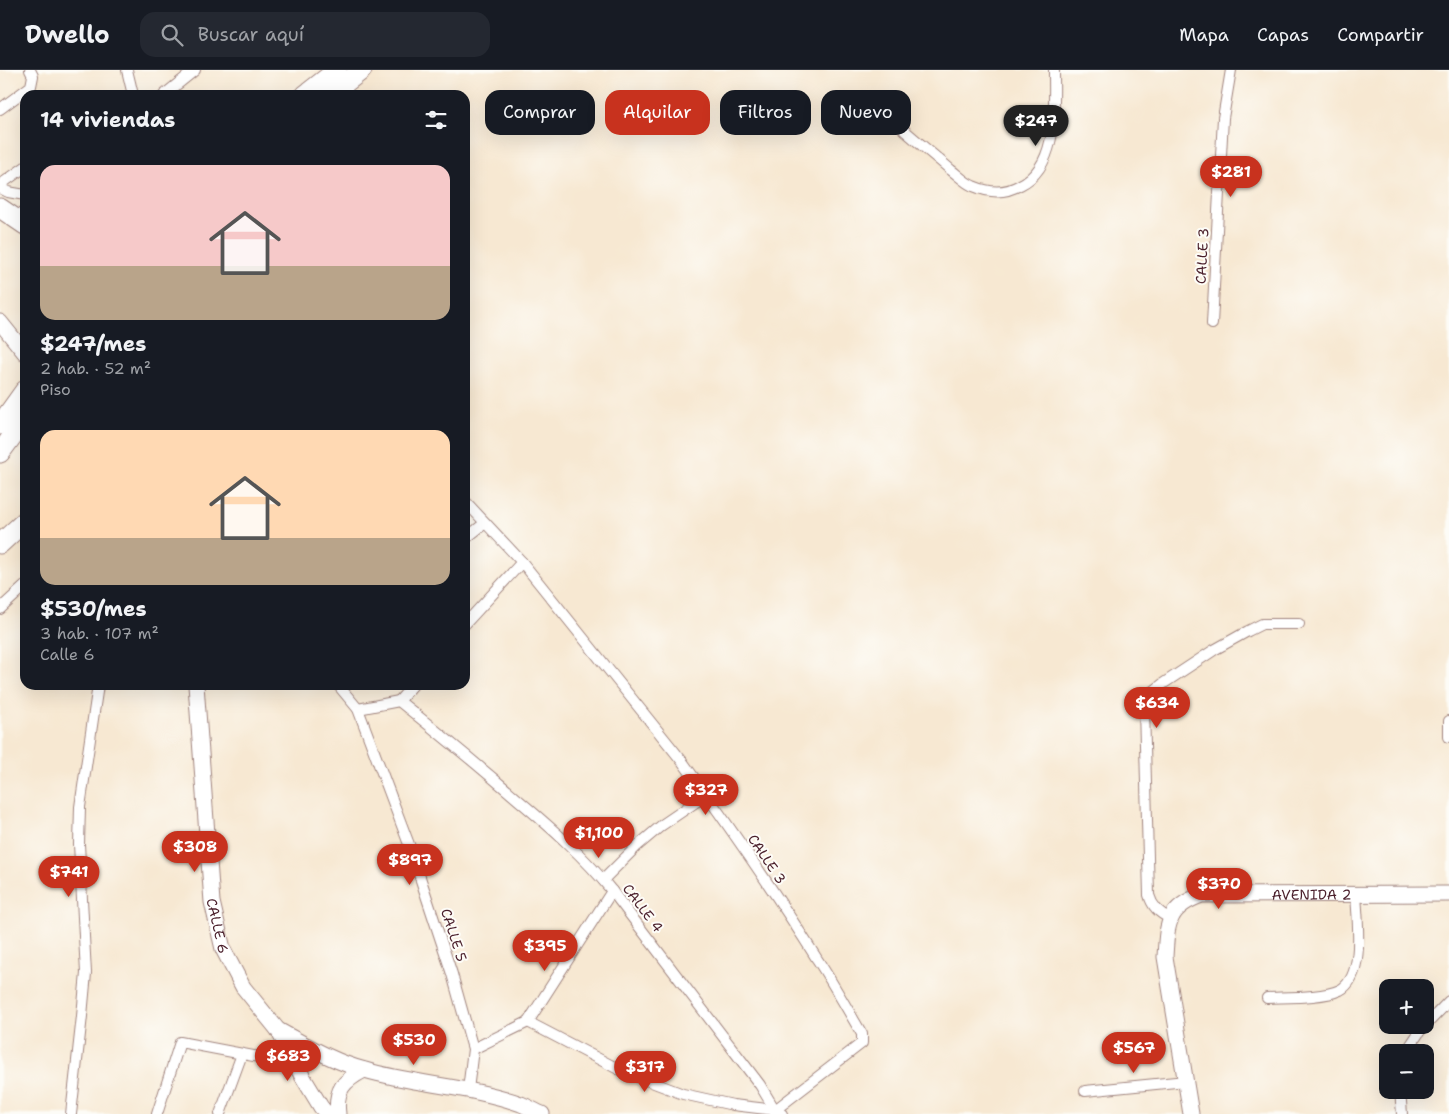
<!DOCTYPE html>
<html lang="es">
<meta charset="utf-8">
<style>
:root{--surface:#171b24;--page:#242831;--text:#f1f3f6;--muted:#9ea1a6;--line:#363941;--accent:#c8321e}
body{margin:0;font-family:"Shantell Sans",sans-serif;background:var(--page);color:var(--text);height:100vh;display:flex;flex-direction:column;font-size:19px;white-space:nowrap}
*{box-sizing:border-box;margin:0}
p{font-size:16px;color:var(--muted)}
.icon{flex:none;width:28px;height:28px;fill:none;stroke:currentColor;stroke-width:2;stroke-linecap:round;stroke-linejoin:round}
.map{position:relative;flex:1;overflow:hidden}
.panel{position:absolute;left:20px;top:20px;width:450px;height:600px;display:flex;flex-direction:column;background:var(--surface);border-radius:15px;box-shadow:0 5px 20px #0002}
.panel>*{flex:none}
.top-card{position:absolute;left:485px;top:20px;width:475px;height:45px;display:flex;gap:10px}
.fabs{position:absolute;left:1379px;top:909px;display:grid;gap:10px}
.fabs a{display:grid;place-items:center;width:55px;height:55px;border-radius:10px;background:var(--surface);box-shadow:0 5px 20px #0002;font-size:25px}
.price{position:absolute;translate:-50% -42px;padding:0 11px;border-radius:18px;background:var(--accent);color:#fff;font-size:16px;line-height:32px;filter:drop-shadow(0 1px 2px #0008)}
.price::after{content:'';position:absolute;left:50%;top:30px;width:15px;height:11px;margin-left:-8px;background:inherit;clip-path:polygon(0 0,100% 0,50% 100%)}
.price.selected{background:#222;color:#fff}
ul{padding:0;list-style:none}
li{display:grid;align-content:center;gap:10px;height:265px;padding:0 20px}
li span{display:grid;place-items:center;height:155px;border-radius:15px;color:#555}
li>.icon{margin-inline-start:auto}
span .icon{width:90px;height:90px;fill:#fffc;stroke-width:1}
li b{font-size:21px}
h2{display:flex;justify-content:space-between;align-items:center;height:60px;padding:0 20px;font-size:21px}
.tag{padding:0 18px;border-radius:15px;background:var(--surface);box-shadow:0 5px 20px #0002;font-size:18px;line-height:45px}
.tag.selected{background:var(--accent);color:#fff}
header{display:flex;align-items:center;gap:30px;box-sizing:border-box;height:70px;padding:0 25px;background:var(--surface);border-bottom:1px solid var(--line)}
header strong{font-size:24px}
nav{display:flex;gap:28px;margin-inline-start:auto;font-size:18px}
.search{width:350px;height:45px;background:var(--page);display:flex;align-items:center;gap:12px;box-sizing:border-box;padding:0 18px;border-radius:15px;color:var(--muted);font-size:19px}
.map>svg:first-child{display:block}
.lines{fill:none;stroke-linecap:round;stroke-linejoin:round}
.street-casing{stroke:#a0847e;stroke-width:12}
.secondary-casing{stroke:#a0847e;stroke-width:17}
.highway-casing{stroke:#a0847e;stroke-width:21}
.street{stroke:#fff;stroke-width:10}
.secondary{stroke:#fff;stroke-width:15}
.highway{stroke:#fff;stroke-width:19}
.labels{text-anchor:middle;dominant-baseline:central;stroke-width:4;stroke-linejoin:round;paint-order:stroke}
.street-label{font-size:14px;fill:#4a1f2b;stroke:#fdfcf7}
</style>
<header>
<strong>Dwello</strong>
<div class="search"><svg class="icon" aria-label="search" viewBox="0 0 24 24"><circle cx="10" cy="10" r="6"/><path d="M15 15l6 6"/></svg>Buscar aquí</div>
<nav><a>Mapa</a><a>Capas</a><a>Compartir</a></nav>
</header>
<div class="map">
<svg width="1449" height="1044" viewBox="0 0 1449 1044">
<rect width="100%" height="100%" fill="#fdfcf7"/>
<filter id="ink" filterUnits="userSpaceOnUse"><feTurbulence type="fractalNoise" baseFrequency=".02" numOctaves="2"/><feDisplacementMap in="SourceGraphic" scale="10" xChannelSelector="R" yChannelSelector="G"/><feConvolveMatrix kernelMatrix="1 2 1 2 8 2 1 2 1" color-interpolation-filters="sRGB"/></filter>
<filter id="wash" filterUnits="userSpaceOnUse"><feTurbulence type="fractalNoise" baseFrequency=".0096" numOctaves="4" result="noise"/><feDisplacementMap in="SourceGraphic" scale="20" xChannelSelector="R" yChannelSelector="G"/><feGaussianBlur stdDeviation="1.12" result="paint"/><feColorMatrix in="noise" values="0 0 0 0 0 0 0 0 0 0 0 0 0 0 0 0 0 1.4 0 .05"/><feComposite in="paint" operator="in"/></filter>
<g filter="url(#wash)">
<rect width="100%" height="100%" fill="#f7e8d2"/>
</g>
<g filter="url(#ink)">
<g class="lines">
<defs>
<g id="street">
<polyline points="127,0 133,25"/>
<polyline points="164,25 195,0"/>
<polyline points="0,39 31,16 33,6 30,0"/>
<path d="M904,60C920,74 936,87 951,100C958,105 965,113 973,116C990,123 1004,124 1020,115C1059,96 1054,37 1054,0"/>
<polyline points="0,115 25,97"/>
<polyline points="0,118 8,122 25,125"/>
<polyline points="1212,254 1223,48 1231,0"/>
<polyline points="465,431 522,492"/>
<polyline points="465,469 485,453"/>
<polyline points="0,539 25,516"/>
<polyline points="338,615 358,639 410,777 452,904 473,979 468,1020"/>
<polyline points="399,631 413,615"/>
<path d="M358,639L399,631C439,663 478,695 516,728C549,756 585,787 612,821L760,1015L775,1040L862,973V964C847,939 833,913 817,889C775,822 729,756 682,691L522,492L465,554"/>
<polyline points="1449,651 1449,667"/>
<polyline points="603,810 636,777 662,755 706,725"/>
<path d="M1170,848C1160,844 1152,836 1149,825L1144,638L1148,630L1154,621L1164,613L1214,580L1248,561L1262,554H1299"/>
<path d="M1267,928C1286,927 1323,928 1340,920C1366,906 1357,848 1356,824"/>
<polyline points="528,952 620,1000 683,1024 733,1035 775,1040 782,1044"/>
<polyline points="473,979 528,952 612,821"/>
<polyline points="1406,982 1420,961 1449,931"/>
<polyline points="1400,1020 1402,1044"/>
<polyline points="1085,1021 1186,1011"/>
<polyline points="71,1044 82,946 86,903 79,774 80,737 98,615"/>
<polyline points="157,1044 180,972 296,994"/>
<polyline points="220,1044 242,984"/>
</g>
<g id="secondary">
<polyline points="0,252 25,283"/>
<path id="s1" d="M196,615L212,832L223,879L243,917L278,960L301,1004L321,1037L327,1044"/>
<path d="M278,960C306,975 334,992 365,1000C416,1015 471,1016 521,1034C528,1037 535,1041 542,1044"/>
<path d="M338,1044C335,1020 343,1011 364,1000"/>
<path id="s2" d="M1191,1044L1165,887C1167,854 1167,837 1202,825L1449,824"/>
</g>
<g id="highway">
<polyline points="305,25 337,0"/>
<polyline points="330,25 362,0"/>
<polyline points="0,138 25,155"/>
<polyline points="0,355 25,320"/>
<polyline points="0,383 25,349"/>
<polyline points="0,474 25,451"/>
</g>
</defs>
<use href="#street" class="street-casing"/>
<use href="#secondary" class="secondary-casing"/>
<use href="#highway" class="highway-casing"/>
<use href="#street" class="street"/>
<use href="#secondary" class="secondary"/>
<use href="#highway" class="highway"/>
</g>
</g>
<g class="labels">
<g class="street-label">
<text transform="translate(1202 186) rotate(-87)">CALLE 3</text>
<text transform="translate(767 789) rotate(56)">CALLE 3</text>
<text stroke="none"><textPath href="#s2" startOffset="348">AVENIDA 2</textPath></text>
<text transform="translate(643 838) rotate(53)">CALLE 4</text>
<text stroke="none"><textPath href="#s1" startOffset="242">CALLE 6</textPath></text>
<text transform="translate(454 865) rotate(72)">CALLE 5</text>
</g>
</g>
</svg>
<div class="fabs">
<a>+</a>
<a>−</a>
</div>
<b class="price selected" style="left:1036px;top:77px">$247</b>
<b class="price" style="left:1231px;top:128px">$281</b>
<b class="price" style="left:1157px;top:659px">$634</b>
<b class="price" style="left:706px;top:746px">$327</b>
<b class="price" style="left:599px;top:789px">$1,100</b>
<b class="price" style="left:195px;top:803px">$308</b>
<b class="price" style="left:410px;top:816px">$897</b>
<b class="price" style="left:69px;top:828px">$741</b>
<b class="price" style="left:1219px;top:840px">$370</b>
<b class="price" style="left:545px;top:902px">$395</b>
<b class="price" style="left:414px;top:996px">$530</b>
<b class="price" style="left:1134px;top:1004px">$567</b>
<b class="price" style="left:288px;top:1012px">$683</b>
<b class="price" style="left:645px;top:1023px">$317</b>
<div class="top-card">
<a class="tag">Comprar</a>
<a class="tag selected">Alquilar</a>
<a class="tag">Filtros</a>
<a class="tag">Nuevo</a>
</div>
<section class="panel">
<h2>14 viviendas<svg class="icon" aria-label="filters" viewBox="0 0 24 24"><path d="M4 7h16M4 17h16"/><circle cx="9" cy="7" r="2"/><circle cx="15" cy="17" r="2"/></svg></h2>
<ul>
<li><span style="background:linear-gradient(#f6c9c9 65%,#b9a48a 0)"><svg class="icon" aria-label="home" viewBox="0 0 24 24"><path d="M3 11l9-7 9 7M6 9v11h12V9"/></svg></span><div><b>$247/mes</b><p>2 hab. · 52 m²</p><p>Piso</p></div></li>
<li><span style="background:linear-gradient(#ffd9b3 70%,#b9a48a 0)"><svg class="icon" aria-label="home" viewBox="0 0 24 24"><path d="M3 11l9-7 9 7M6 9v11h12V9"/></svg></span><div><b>$530/mes</b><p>3 hab. · 107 m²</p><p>Calle 6</p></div></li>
</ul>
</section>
</div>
